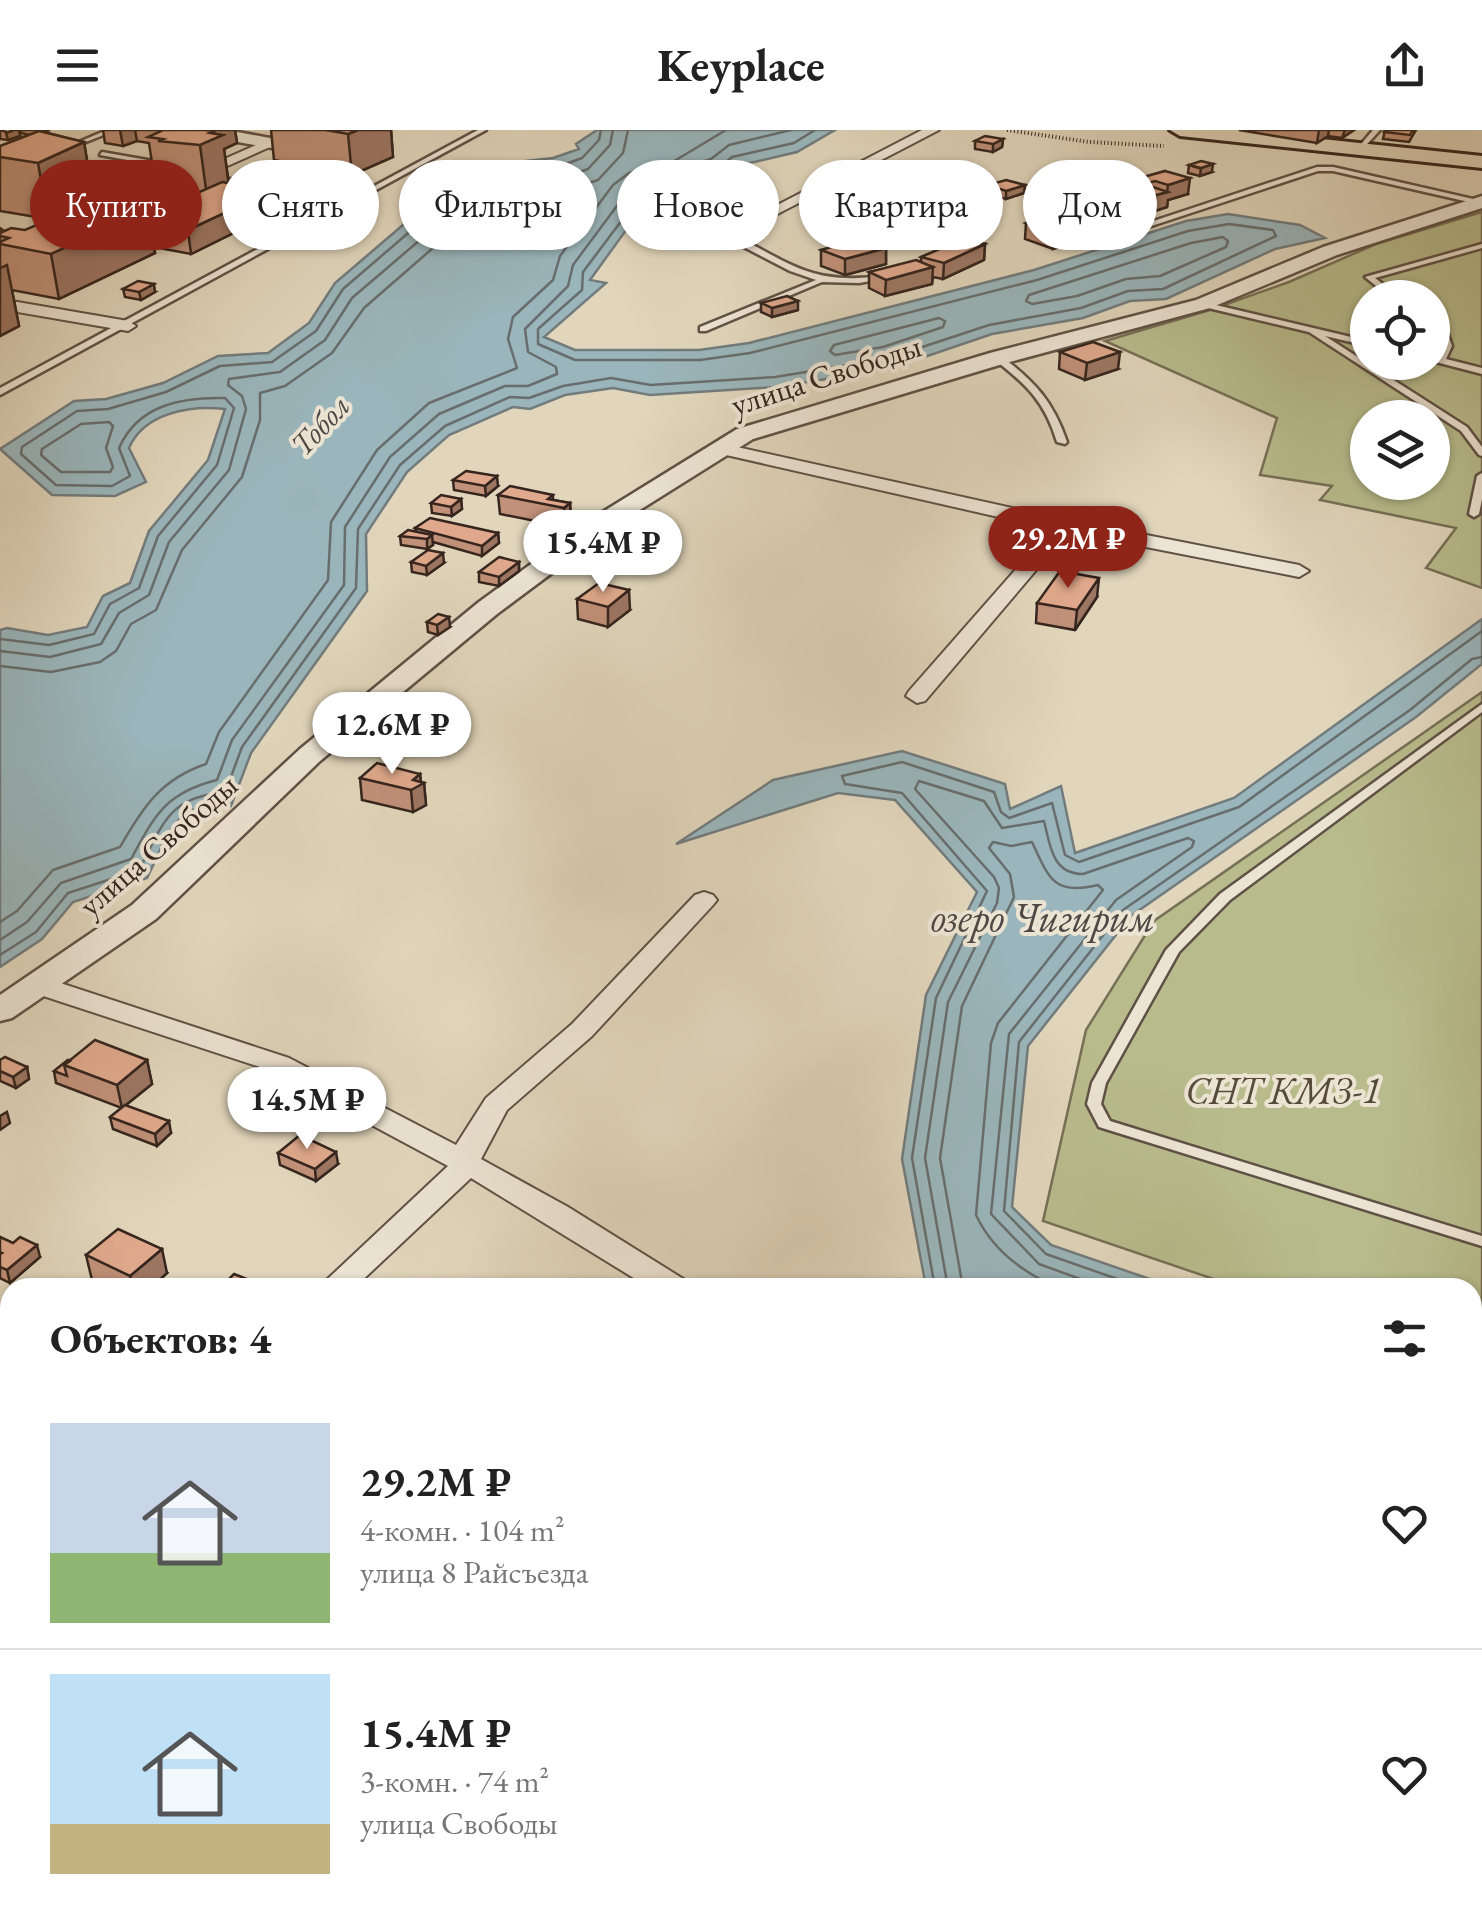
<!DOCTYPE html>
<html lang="ru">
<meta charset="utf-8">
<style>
:root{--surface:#fff;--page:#f2f2f2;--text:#222;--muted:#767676;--line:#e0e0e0;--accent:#8f2418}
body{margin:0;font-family:"EB Garamond",serif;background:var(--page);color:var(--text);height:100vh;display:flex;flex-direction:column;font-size:38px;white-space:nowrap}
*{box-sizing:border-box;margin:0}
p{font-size:32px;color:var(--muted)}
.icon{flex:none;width:55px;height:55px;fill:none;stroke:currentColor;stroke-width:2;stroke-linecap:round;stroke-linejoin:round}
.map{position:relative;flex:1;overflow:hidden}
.panel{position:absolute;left:0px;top:1148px;width:1482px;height:642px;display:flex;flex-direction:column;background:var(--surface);border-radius:30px 30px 0 0;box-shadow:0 2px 8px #0004}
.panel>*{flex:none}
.top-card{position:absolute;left:30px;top:30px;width:1422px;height:90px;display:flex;gap:20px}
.controls{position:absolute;left:1350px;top:150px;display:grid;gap:20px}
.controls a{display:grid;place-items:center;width:100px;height:100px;border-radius:50%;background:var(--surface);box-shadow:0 2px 8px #0004;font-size:50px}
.price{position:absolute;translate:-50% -85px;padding:0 22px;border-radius:35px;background:#fff;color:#222;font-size:32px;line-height:65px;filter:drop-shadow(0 2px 5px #0008)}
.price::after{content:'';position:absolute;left:50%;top:60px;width:30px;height:22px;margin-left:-15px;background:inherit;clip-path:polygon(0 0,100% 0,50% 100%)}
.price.active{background:var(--accent);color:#fff}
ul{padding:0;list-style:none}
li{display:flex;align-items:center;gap:30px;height:250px;padding:0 50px}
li+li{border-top:2px solid var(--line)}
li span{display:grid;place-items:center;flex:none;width:280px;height:200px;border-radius:0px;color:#555}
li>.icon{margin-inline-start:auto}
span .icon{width:120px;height:120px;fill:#fffc;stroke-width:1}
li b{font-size:42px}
h2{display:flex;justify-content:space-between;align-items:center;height:120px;padding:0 50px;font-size:42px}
.pill{padding:0 35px;border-radius:45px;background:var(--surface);box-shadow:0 2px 8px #0004;font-size:35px;line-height:90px}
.pill.active{background:var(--accent);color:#fff}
header{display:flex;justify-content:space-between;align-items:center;height:130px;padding:0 50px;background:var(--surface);font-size:45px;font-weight:700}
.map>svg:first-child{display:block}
.green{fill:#b8bc8d;stroke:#767056;stroke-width:2.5;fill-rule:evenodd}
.water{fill:#9ab6bc;stroke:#727c7d;stroke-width:2.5}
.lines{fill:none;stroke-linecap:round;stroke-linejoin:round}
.shore{stroke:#686e6d;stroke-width:2.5}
.service-casing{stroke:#605146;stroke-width:5}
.minor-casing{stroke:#605146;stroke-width:4}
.tertiary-casing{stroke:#605146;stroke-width:5}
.primary-casing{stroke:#35251e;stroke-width:6}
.path{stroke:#35251e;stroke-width:4;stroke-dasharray:1 2.5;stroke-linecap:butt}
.service{fill:#ece4d3;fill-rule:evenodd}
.minor{fill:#ece4d3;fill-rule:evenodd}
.tertiary{fill:#ece4d3;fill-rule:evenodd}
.primary{fill:#e1d6bc;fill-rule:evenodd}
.wall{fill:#c19179;stroke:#35251e;stroke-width:2.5}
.shaded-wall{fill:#9d7663;stroke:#35251e;stroke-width:2.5}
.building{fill:#e0a98d;stroke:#35251e;stroke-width:2.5}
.labels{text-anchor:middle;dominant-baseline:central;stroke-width:8;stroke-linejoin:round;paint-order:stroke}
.far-street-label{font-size:32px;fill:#35251e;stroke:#ece4d3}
.far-water-label{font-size:32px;font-style:italic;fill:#4e4946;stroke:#ece4d3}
.park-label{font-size:38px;font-style:italic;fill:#564b3a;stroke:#ece4d3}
.water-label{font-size:40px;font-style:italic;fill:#4e4946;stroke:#ece4d3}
</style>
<header><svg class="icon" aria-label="menu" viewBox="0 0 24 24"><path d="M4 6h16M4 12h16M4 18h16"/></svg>Keyplace<svg class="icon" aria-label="share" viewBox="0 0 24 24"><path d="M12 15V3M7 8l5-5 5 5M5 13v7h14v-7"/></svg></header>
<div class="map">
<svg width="1482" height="1788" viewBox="0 0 1482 1788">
<rect width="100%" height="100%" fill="#e1d6bc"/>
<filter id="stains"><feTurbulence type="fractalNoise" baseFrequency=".002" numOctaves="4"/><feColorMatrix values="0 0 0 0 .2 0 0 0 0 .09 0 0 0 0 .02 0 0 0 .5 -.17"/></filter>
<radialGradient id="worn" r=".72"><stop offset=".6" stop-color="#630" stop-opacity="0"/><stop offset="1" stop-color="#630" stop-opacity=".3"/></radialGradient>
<g class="green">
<path d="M1482,82V458L1426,438L1456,398L1320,370L1332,356L1260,345L1277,288L1105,211L1210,180L1289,152L1376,114ZM1368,168H1432V232H1368ZM1368,288H1432V352H1368Z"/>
<polygon points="1482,562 1482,1241 1473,1238 1472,1158 1237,1157 1043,1091 1086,900 1154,791"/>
</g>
<g class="water">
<path d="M597,0H835L797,22L737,36L723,49L702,54L696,66L642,78L590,150L606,153L544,207L575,220H699L749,213L1034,140L1186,91L1228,84L1300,95L1325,108L1275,119L1166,169L1130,171L1083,188L992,204L889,239L776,257L650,265L613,258L565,265L530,279L513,277L449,305L407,342L366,404L367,461L251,623L231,676C173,670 169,704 147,748L73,772L42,809L0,837V500L7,498L48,505L87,497L103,466L130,453L149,401L208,330L225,279C190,275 144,283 129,318L146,352L115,366L52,365L0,319L74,271L106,269L163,253L218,226L268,223L309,193L335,153L424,77L444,72L467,53L506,41L517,32L553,28L579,19L576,14Z"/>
<polygon points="1482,489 1482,534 1416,587 1131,786 1028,916 1012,1077 1051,1115 1173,1157 926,1157 902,1029 926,865 977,762 895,670 838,663 676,714 773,650 902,621 1005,654 1010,679 1061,656 1075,723 1234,668"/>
<polygon points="1473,1292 1482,1297 1482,1412 1473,1408"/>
</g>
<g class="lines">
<g class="shore">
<polygon points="1223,107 1228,111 1226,117 1160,146 1126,149 1077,166 1032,174 1026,171 1029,165 1191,113"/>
<polygon points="939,188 945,191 943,197 883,217 835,225 830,221 834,215"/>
<polygon points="109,292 113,296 106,318 113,337 110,342 61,342 41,325 42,319 81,294"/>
<path d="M0,509L49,515L94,504L110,474L139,458L158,406L217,335L234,278L225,268C181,267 138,275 119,318L130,346L112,356L56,355L21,324L22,317L77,281L108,279L166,262L220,236L272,232L316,201L343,159L428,86L447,81L472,62L521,42L555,38L582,28L599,10L601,0"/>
<polyline points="0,521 50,527 101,514 119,483 149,465 169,412 229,340 246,279 242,266 228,255 229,249 280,242 325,210 352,168 434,98 455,91 478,73 514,62 526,54 558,50 588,39 610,15 613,0"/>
<polyline points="0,536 51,542 100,532 116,521 131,494 156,480 182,420 242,347 260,290 260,263 285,256 332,223 364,178 441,111 462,104 486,86 598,50 623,23 628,0"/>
<path d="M0,792L17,781L53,740L120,717C143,677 161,649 206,634L219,602L328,450L331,392L377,320L429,273L517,238L508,209L513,187L553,150L560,126L613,55L629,43L671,33L726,0"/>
<path d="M0,810L27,792L61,753L131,729C155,685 165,663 217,650L232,610L344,455L345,397L390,327L439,284L505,256H528L557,244L556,237L528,222L525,199L568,156L573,135L628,61L680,46L690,36L711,29L729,15L791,0"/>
<path d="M0,825L36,802L68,763L139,740C162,696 169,665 225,663L242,617L356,458L358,399L400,335L445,296L510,267L529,268L563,256L611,248L651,255L775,247L886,229L989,195L1081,178L1128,161L1163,159L1276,106L1273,100L1229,94L1188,101L1037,150L750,223L700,230H575L538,214V199L582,160L583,142L637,70L688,57L697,46L717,40L732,27L794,13L815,0"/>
<polyline points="935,1158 912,1028 936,868 987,761 902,663 845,654 842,646 902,632 994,662 1001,682 1009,688 1052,673 1065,725 1079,732 1239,677 1482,501"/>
<path d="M948,1158L925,1028L948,872L997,773L999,758L994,747L915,659L919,651L984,671L1002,698L1044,691C1050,715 1052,744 1083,744L1188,708L1194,711L1192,717L1116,770L1009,904L991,1084L1039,1134L1105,1158"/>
<path d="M963,1158L940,1028L962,876L1014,767L1010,744L989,718L993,712L1011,716L1032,712C1049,748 1053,766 1098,755L1103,760L998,893L991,913L976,1085C993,1121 1023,1143 1059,1158"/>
<polyline points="1143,1158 1046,1124 1004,1081 1019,912 1123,780 1410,580 1472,529 1482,527"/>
</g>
<defs>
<g id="service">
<polygon points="107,0 116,0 86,12 81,11"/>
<polygon points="478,0 486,0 0,265 0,258"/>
<polygon points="1373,0 1380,0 1360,22 1356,22 1356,20"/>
<polygon points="102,22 170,34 173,36 170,38 100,25"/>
<polygon points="1317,37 1333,37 1482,71 1482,75 1333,41 1318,41 1100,113 1093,111"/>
<polygon points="212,46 307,62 311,64 282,78 279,78 279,74 299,65 210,49"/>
<path d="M735,97L742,99L738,105L742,109C798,139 817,154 883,146L887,148L859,153L822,152L706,201H700V197L816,150L790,141L736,113L730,105Z"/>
<polygon points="1482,114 1482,118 1375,148 1401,168 1391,168 1365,147"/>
<polygon points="1203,172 1368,211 1368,216 1325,206 1467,297 1482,317 1482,326 1479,325 1461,301 1309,202 1200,176 1199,174"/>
<polygon points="1432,191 1446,198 1452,216 1446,229 1482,238 1482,244 1432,231 1432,226 1438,227 1444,216 1439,201 1432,197"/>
<path d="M995,226H1001C1035,252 1053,271 1067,312L1065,314L1057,312C1045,272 1027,255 995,230Z"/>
<polygon points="1482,343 1482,369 1479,384 1474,387 1469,384 1477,346"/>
<polygon points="1482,574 1482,582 1230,770 1179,822 1106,953 1101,974 1110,991 1482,1106 1482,1116 1099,997 1087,974 1092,953 1166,820 1220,764"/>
</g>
<g id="minor">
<polygon points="922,0 939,0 743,102 731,99"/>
<polygon points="267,10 279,13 108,89 96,86"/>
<polygon points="0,169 128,191 136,196 128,201 0,179"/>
<polygon points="719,313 1035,383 1299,435 1309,441 1299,447 1044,397 1037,439 925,571 917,573 906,566 909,561 1017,438 1025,393 713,322 713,314"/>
<polygon points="704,762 713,765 717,770 713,775 592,906 507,980 481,1029 568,1077 685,1150 690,1158 650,1158 471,1048 354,1158 318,1158 448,1036 269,940 28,861 25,855 28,849 48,849 289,928 456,1015 486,968 572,894 695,765"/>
<polygon points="0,1354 10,1357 10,1385 0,1382"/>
<polygon points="10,1452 10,1489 0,1493 0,1456"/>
<polygon points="1472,1567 1482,1570 1482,1603 1472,1600"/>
<polygon points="1472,1731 1482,1733 1482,1771 1472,1768"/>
<polygon points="1290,1780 1332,1780 1331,1788 1289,1788"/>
</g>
<g id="tertiary">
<polygon points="190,0 227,0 270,8 288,0 310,0 272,18 198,5"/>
<polygon points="1482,66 1482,78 1337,125 1210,178 1006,233 753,309 619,393 497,484 320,631 156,789 12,888 0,891 0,865 132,775 300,619 479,472 601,383 737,299 990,223 1196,170 1323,117"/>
</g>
<polygon id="primary" points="1170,0 1238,0 1482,26 1482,38 1180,6"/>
</defs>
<use href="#service" class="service-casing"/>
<use href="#minor" class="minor-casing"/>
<use href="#tertiary" class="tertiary-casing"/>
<use href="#primary" class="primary-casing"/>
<polyline class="path" points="1007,0 1089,12 1164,16"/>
<use href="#service" class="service"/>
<use href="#minor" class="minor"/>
<use href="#tertiary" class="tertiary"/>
<use href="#primary" class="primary"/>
</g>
<g class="wall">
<polygon points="0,0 20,6 8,10 0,9"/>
<polygon points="21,0 50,0 43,2 84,12 93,67 48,89 0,81 0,16 30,5 21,3"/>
<polygon points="103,0 235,0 237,13 224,19 229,54 271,61 274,83 191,124 154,117 155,123 59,169 12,160 19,196 0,206 0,98 4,101 25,100 138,77 157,81 168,76 167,75 158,73 149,13 137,11 123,16 105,13"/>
<polygon points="271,0 391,0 393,27 352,45 274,30"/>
<polygon points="1239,0 1354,0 1342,8 1328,6 1317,13"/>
<polygon points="1385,0 1416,0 1409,12 1383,9"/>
<polygon points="1003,9 1002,17 993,22 975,19 975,11"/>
<polygon points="1189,35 1212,42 1200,46 1188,43"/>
<polygon points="1165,41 1188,64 1168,70 1167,77 1155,81 1109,67 1110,51 1144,47"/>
<polygon points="988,55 1025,55 1024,63 1006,69 987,63"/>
<polygon points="883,79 883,86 865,95 842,90 842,82"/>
<polygon points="893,79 951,82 949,98 967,110 985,114 984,130 943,149 933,147 932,154 885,166 869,158 869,142 921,132 921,127 950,115 927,110 928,102 892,94"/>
<polygon points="1026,93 1124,97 1053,119 1025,109"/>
<polygon points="886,118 886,134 845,145 821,136 821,120"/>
<polygon points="123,159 155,162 141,170 125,167"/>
<polygon points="761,173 798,180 772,187 761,182"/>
<polygon points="1060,222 1118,239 1085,250 1059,239"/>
<polygon points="453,350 498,356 486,366 454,360"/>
<polygon points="498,365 553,365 553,370 570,373 571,392 565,397 500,384"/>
<polygon points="461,369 462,379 452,386 432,383 431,373"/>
<polygon points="415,398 498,403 499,413 482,426 433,412 433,415 427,419 401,415 400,406 416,401"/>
<polygon points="411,432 444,433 427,445 412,442"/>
<polygon points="519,432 519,441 499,456 479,452 479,442"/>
<polygon points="1097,467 1075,500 1036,493 1037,473"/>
<polygon points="577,469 630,480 608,497 578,489"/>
<polygon points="427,492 450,497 438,505 428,502"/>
<polygon points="420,644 421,652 424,653 426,675 413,682 362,670 360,648"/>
<polygon points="0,930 27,937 29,949 16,958 0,951"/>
<polygon points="68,930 147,930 152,954 126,975 171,1003 157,1016 113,999 110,987 122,978 56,953 54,941"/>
<polygon points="278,1023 338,1034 316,1051 280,1035"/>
<polygon points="0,1107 40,1127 10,1153 0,1148"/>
<polygon points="86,1125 167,1143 151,1158 109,1158 92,1150"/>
</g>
<g class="shaded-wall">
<polygon points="14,0 19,0 20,6 8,10 6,3"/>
<polygon points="120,0 135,0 137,11 123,16"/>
<polygon points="186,0 235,0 237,13 224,19 231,72 209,82 200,15"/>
<polygon points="358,0 391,0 393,27 352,45 348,4"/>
<polygon points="1319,0 1329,0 1328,6 1317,13"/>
<polygon points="1345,0 1354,0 1342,8"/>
<polygon points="1003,9 1002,17 993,22 993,14"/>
<polygon points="84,12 93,67 48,89 38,33"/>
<polygon points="1213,34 1212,42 1200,46 1201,38"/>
<polygon points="1190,48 1188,64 1168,70 1167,77 1155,81 1156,65 1167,62 1168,55"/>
<polygon points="1025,55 1024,63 1006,69 1006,61"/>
<polygon points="271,61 274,83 191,124 188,100"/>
<polygon points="136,66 139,84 148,80 155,123 59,169 51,124 119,74"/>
<polygon points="883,79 883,86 865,95 866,87"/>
<polygon points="951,82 950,97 938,104 939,88"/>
<polygon points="1125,82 1124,97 1053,119 1055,103"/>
<polygon points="967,102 967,110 956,116 956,108"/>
<polygon points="985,114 984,130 943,149 944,133"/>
<polygon points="886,118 886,134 845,145 845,129"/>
<polygon points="7,135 19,196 0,206 0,138"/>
<polygon points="933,137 932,154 885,166 886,150"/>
<polygon points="154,154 155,162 141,170 139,162"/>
<polygon points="798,171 798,180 772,187 772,178"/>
<polygon points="1120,222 1118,239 1085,250 1087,233"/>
<polygon points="497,346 498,356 486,366 485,356"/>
<polygon points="461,369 462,379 452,386 451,377"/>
<polygon points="570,373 571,392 565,397 564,378"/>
<polygon points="498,403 499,413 482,426 482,416"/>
<polygon points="432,405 433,415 427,419 427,409"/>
<polygon points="443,423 444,433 427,445 426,436"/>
<polygon points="519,432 519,441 499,456 499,447"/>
<polygon points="1099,448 1097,467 1075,500 1077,480"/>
<polygon points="629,460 630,480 608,497 608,477"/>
<polygon points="449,487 450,497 438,505 437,495"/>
<polygon points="420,644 421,654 424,653 426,675 413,682 411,660 413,650"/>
<polygon points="147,930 152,954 122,978 117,955"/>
<polygon points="27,937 29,949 16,958 13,947"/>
<polygon points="7,982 10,993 0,1000 0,986"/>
<polygon points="169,991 171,1003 157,1016 155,1004"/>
<polygon points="336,1022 338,1034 316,1051 315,1039"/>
<polygon points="37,1115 40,1127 10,1153 7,1140"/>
<polygon points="162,1119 167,1143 151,1158 133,1158 130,1146"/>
<polygon points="10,1293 10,1308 1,1316 0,1301"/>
</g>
<g class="building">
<polygon points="163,0 204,0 215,1 210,3 223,5 200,15 158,11 163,9 148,7"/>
<polygon points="326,0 358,0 348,4"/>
<polygon points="1385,0 1413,0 1410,5 1384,2"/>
<polygon points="39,1 84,12 38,33 0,27 0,16"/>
<polygon points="985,6 1003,9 993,14 975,11"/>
<polygon points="1201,31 1213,34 1201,38 1189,35"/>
<polygon points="1165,41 1190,48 1168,55 1155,51 1144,54 1168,62 1156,65 1110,51 1133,44 1144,47"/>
<polygon points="1006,50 1025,55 1006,61 988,55"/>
<polygon points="222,52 271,61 188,100 151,93 148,80 102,72 121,64 136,66 119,74 157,81"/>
<polygon points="95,70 148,80 51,124 0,114 0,112 9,108 0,106 0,103 11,98 25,100"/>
<polygon points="905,72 951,82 939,88 893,79"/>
<polygon points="1097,72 1125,82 1055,103 1026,93"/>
<polygon points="859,74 883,79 866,87 842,82"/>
<polygon points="939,96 967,102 956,108 928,102"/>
<polygon points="862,108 886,118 845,129 821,120"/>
<polygon points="963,109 985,114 944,133 921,127"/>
<polygon points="916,130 933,137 886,150 869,142"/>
<polygon points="138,151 154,154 139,162 123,159"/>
<polygon points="787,166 798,171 772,178 761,173"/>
<polygon points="1093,212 1120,222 1087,233 1060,222"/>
<polygon points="466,341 497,346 485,356 453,350"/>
<polygon points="510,356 553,365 548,369 570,373 564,378 498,365"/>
<polygon points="441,365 461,369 451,377 431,373"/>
<polygon points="430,388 498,403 482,416 415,398"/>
<polygon points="408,400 432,405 427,409 400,406"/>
<polygon points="428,420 443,423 426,436 411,432"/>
<polygon points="499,427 519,432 499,447 479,442"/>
<polygon points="1060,441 1099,448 1077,480 1037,473"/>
<polygon points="599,453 629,460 608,477 577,469"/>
<polygon points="438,484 449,487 437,495 427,492"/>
<polygon points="377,633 420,644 413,650 424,653 411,660 360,648"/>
<polygon points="95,910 147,930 117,955 64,935"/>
<polygon points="5,927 27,937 13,947 0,941 0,930"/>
<polygon points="68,930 70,931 64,935 67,946 54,941"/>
<polygon points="125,975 169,991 155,1004 110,987"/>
<polygon points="300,1005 336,1022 315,1039 278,1023"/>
<polygon points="118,1099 162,1119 130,1146 86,1125"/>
<polygon points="0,1107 13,1113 20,1107 37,1115 7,1140 0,1137 0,1124 2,1123 0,1122"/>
<polygon points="234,1144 267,1157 220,1158"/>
<polygon points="8,1257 10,1258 10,1293 0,1301 0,1264"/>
</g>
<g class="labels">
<g class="far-street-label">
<text transform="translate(826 245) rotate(-18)">улица Свободы</text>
<text transform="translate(158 715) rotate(-41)">улица Свободы</text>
</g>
<g class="far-water-label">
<text transform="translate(320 295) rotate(-47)">Тобол</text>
</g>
<g class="park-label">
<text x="1283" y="959">СНТ КМЗ-1</text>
</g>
<g class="water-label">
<text x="1043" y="787">озеро Чигирим</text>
</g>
</g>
<rect width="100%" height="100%" filter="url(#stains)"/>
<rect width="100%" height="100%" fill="url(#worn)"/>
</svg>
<div class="controls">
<a><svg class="icon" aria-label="locate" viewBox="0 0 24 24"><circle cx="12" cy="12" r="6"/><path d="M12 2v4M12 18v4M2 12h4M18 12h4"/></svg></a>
<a><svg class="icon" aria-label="layers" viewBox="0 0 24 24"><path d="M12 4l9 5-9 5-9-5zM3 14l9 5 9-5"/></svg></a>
</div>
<b class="price active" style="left:1068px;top:461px">29.2M ₽</b>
<b class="price" style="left:603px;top:465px">15.4M ₽</b>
<b class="price" style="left:392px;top:647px">12.6M ₽</b>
<b class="price" style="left:307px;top:1022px">14.5M ₽</b>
<div class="top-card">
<a class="pill active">Купить</a>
<a class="pill">Снять</a>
<a class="pill">Фильтры</a>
<a class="pill">Новое</a>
<a class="pill">Квартира</a>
<a class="pill">Дом</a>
</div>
<section class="panel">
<h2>Объектов: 4<svg class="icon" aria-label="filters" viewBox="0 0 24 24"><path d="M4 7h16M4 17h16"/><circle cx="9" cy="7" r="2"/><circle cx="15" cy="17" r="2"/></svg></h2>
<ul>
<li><span style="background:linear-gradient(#c9d6e8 65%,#8fb573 0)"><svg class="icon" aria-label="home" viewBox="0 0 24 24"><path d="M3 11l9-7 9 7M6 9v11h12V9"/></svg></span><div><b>29.2M ₽</b><p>4-комн. · 104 m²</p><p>улица 8 Райсъезда</p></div><svg class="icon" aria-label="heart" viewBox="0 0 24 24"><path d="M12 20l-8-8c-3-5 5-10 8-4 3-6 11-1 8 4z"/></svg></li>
<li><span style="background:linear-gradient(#bfe0f5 75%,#c2b280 0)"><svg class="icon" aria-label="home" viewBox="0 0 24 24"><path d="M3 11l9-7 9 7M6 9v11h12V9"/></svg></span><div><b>15.4M ₽</b><p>3-комн. · 74 m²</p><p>улица Свободы</p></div><svg class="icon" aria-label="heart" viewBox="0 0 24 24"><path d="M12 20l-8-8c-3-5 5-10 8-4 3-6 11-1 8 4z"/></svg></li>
</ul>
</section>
</div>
